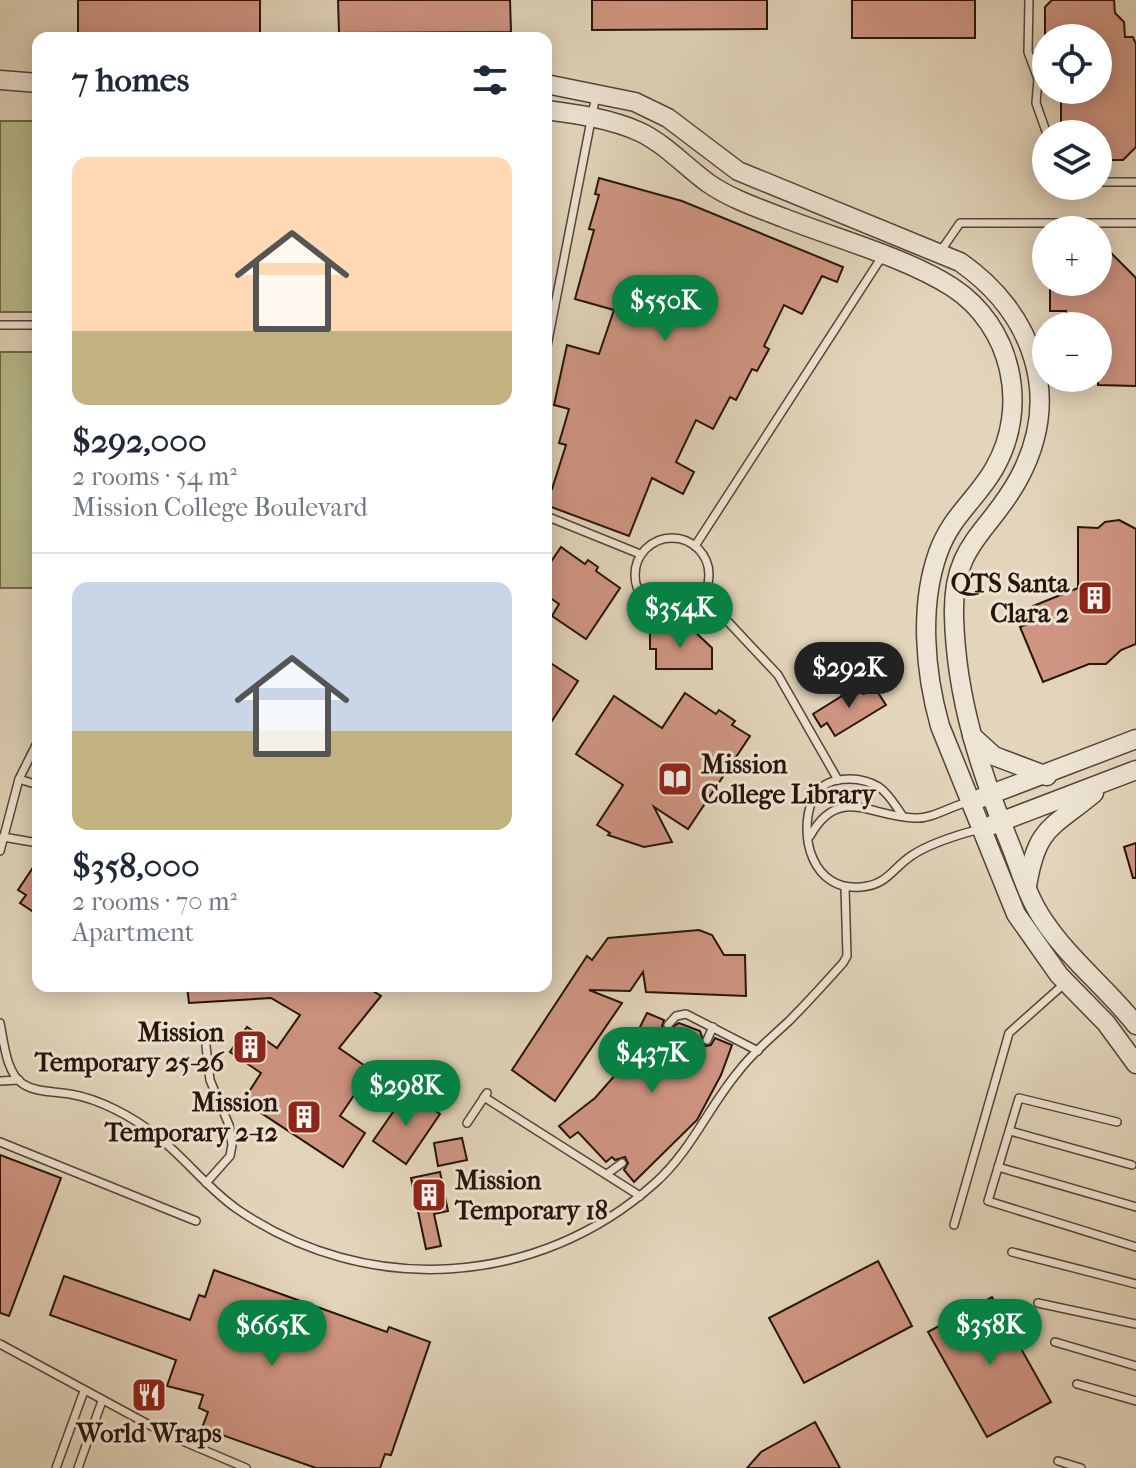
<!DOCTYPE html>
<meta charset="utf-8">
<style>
:root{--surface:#fff;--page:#f2f2f3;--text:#1f2937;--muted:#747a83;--line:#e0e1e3;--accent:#0b8043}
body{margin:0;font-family:"IM FELL French Canon",serif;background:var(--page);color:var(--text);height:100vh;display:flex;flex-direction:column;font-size:30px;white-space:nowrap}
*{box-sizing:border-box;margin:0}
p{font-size:26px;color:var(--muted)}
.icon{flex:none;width:44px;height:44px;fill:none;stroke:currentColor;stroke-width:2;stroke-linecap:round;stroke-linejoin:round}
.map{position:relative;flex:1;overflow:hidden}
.sheet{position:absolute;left:32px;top:32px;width:520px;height:960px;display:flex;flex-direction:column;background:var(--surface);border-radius:16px;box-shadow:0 4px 20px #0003}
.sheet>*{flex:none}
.tools{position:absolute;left:1032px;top:24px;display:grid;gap:16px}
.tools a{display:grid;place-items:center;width:80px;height:80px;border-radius:50%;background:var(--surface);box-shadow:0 4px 20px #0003;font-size:40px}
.price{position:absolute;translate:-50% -68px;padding:0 18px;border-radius:28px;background:var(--accent);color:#fff;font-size:26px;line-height:52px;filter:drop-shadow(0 2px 4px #0008)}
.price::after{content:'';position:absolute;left:50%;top:48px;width:24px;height:18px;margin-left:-12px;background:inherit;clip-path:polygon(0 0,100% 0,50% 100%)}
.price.on{background:#222;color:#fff}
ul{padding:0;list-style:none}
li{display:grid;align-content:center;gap:16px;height:424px;padding:0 40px}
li+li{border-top:2px solid var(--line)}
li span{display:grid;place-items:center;height:248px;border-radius:16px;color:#555}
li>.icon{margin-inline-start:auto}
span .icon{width:144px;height:144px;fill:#fffc;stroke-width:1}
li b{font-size:34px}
h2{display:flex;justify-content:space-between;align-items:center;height:96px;padding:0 40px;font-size:34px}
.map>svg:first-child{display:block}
.green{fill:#b9bc8c;stroke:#70684b;stroke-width:2}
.building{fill:#cf9582;stroke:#27140a;stroke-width:2}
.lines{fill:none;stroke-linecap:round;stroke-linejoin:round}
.service-casing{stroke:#564436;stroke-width:10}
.tertiary-casing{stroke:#564436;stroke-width:21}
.service{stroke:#ede4d3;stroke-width:7}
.tertiary{stroke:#ede4d3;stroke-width:18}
.labels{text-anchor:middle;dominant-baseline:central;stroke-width:6;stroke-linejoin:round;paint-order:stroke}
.poi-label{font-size:26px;font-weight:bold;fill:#27140a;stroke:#ede4d3;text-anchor:end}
</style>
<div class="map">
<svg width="1136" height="1468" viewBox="0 0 1136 1468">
<rect width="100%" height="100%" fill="#e3d5bb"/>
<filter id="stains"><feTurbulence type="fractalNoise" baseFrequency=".0025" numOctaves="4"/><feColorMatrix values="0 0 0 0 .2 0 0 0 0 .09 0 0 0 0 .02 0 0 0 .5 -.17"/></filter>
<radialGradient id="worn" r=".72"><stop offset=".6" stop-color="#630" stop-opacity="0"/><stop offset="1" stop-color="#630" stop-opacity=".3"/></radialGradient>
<g class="green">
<rect x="0" y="121" width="38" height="191"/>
<rect x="0" y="352" width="38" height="236"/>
</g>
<g class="building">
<polygon points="78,0 260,0 260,36 78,35"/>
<polygon points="338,0 510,0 511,32 339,33"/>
<polygon points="592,0 767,0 767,29 592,30"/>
<rect x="852" y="0" width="123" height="38"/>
<polygon points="1052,0 1114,0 1115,13 1124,22 1125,37 1133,37 1136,44 1136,147 1123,160 1098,160 1098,134 1061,134 1061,90 1098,90 1098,38 1045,38 1045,7"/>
<polygon points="599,178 682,201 843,267 837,282 822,276 802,314 784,305 764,346 769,349 757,371 752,369 736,400 730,397 713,429 696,420 676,462 694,472 683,494 652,478 629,536 546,505 548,488 552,489 566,445 559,443 569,409 554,405 567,345 599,354 614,310 575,299 594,230 589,229 599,195 595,194"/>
<polygon points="1098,252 1110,252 1136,278 1136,386 1098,385 1098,326 1069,326 1066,311 1050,311 1050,282 1098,282"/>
<polygon points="1119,520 1136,529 1136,644 1121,650 1106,664 1089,664 1043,682 1020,627 1035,621 1028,608 1078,588 1078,527 1098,528 1105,522"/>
<polygon points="561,547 585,564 588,560 598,567 596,571 620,588 586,639 552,616 559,604 546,595 546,569"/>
<polygon points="684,628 689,633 692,629 712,648 712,669 656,669 656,649 650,649 650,629 673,629 678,634"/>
<polygon points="546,660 578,681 546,730"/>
<polygon points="858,686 863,694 877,691 886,705 835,736 827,723 821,727 813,714"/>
<polygon points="685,693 716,714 719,710 735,721 732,725 750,736 688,829 654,807 672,842 644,847 608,835 610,833 597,825 623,785 576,754 614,696 662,728"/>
<polygon points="1136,843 1136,878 1133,878 1124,847"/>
<polygon points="38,860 38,915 20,903 26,895 18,890"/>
<polygon points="699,930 712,935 724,955 745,955 746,996 646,992 643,972 630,991 589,990 622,1003 555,1101 512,1070 587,956 592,960 608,938"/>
<polygon points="187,986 365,986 381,996 339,1048 371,1070 340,1116 365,1133 343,1167 243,1101 261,1073 230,1052 247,1027 277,1048 300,1015 271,998 189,1003"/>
<polygon points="647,1013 664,1020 662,1026 666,1031 679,1023 700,1031 705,1046 711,1045 715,1038 732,1045 721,1075 697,1120 634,1182 624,1170 628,1163 625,1157 615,1160 612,1157 606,1162 578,1132 570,1138 559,1126 595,1098 617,1073"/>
<polygon points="407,1092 440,1114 406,1164 373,1141"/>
<polygon points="462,1138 467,1160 438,1166 434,1143"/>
<polygon points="0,1155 61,1178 9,1316 0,1313"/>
<polygon points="440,1172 448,1211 434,1214 441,1246 426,1249 411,1178"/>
<polygon points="878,1261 912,1326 804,1383 769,1318"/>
<polygon points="214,1270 387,1332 389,1327 430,1342 391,1455 385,1454 380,1468 316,1468 202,1428 208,1412 199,1408 203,1395 167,1386 176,1360 50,1315 64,1276 190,1320 199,1295 205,1297"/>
<polygon points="992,1297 1051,1402 987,1437 928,1332"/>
<polygon points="815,1422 840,1468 747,1468 761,1452"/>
</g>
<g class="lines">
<defs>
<g id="service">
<polyline points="1029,0 1028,52 1038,79 1036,103 1047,134"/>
<polyline points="1098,182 1136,182"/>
<polyline points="940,252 960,223 1136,223"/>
<polyline points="0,325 38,325"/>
<polyline points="546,351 596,95"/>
<polyline points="546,516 640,554"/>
<circle cx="672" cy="575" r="37"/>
<polyline points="695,546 883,255"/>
<polyline points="703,595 778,675 838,780"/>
<polyline points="19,779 38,785"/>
<path d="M902,815C895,805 889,794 879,787C859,775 824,775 813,798C797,836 813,892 861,887C887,885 892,869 911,856C930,843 957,835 980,829"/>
<path d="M810,836C839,784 871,817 915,818C932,819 951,806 968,802"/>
<polyline points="3,837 38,843"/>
<polyline points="0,851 19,779 38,741"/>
<path d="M0,1023C4,1042 6,1073 23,1084C37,1093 55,1091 70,1094C100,1099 133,1117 157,1136C185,1158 207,1188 237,1209C366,1298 538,1288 655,1183C691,1151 708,1108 738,1072C752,1053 772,1037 789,1021C808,1002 825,983 843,963L847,956L845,888"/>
<polyline points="668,1025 676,1016 686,1014 758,1051"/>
<polyline points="707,1040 713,1027"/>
<polyline points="206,1046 210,1080 229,1125 232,1145 230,1156 206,1183"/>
<polyline points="0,1081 19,1080"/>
<polyline points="484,1097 640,1196"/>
<polyline points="1117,1122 1019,1098 988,1201 1136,1247"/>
<polyline points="467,1123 487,1093"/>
<polyline points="1010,1131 1132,1165"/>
<polyline points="0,1142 196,1221"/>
<polyline points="998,1167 1136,1207"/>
<polyline points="607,1174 622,1163"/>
<polyline points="954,1225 1009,1033 1064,984"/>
<polyline points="1012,1252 1136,1284"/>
<polyline points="1038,1303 1136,1324"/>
<polyline points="1055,1342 1136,1366"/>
<polyline points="0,1344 166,1434 246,1468"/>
<polyline points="1077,1384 1136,1401"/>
<polyline points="1058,1461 1081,1468"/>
<polyline points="56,1468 84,1391"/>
<polyline points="78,1468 102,1401"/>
</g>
<g id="tertiary">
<polyline points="0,80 38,83"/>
<path d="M546,84L635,102L668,118L738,171L960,262C1033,313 1063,396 1019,478C989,534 952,543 954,616C956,700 981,773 1012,849C1021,873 1029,900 1044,921C1070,960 1108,989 1136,1025"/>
<path d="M546,110C577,114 612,119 640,132C665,144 685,166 708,183C731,199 758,208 784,218C837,239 905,257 952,287C1012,326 1030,407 994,469C976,500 951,516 938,553C919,606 925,673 940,726L1016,914L1059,975L1106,1023L1136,1064"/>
<polyline points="972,736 994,756 1047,776"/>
<polyline points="981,798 1136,739"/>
<polyline points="992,825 1136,770"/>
<path d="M1027,886C1037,826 1051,829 1094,793"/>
</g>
</defs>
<use href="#service" class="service-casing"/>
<use href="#tertiary" class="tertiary-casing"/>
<use href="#service" class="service"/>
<use href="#tertiary" class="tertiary"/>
</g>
<defs>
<symbol id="building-square" viewBox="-11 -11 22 22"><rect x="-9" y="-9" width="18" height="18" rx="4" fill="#8f2418" stroke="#ede4d3"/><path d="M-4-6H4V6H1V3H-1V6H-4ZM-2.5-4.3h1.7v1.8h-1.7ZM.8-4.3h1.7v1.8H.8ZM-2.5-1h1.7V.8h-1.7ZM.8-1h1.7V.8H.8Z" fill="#fff"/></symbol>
<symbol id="library-square" viewBox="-11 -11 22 22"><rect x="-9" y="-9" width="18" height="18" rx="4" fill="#8f2418" stroke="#ede4d3"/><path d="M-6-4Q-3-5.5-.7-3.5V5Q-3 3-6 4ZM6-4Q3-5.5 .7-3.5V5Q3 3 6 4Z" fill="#fff"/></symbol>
<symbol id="restaurant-square" viewBox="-11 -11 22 22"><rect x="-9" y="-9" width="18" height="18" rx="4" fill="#8f2418" stroke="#ede4d3"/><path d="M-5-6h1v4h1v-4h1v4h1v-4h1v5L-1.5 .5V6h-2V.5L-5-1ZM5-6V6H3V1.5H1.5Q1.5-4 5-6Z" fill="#fff"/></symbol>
</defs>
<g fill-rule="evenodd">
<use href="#building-square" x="1075" y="578" width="40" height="40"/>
<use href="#library-square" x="655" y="759" width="40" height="40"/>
<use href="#building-square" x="230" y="1027" width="40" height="40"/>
<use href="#building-square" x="284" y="1097" width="40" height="40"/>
<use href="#building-square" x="409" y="1175" width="40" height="40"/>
<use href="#restaurant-square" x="129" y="1375" width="40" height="40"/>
</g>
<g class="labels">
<g class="poi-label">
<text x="1069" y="583">QTS Santa<tspan x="1069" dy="30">Clara 2</tspan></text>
<text x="701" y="764" text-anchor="start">Mission<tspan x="701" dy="30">College Library</tspan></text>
<text x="224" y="1032">Mission<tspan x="224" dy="30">Temporary 25-26</tspan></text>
<text x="278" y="1102">Mission<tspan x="278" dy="30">Temporary 2-12</tspan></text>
<text x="455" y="1180" text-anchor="start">Mission<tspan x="455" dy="30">Temporary 18</tspan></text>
<text x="149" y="1433" text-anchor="middle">World Wraps</text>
</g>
</g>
<rect width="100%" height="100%" filter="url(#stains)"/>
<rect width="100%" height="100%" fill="url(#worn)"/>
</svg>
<div class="tools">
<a><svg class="icon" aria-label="locate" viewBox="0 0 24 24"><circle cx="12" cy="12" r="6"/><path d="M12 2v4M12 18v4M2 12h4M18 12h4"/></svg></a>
<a><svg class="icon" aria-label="layers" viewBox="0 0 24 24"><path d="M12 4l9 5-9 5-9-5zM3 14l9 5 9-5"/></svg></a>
<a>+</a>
<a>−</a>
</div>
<b class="price" style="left:665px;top:343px">$550K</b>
<b class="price" style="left:680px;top:650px">$354K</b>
<b class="price on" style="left:849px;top:710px">$292K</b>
<b class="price" style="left:652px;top:1095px">$437K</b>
<b class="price" style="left:406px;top:1128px">$298K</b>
<b class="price" style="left:990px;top:1367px">$358K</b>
<b class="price" style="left:272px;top:1368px">$665K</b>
<section class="sheet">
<h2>7 homes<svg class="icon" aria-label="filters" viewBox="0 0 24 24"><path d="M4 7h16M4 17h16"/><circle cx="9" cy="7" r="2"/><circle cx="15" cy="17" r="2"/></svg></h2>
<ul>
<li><span style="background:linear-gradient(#ffd9b3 70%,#c2b280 0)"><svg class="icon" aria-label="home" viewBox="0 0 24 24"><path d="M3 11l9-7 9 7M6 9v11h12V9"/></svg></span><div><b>$292,000</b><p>2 rooms · 54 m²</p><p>Mission College Boulevard</p></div></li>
<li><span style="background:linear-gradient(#c9d6e8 60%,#c2b280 0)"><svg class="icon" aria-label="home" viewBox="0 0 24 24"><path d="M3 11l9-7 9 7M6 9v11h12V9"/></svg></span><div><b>$358,000</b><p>2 rooms · 70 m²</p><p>Apartment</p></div></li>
</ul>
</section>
</div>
